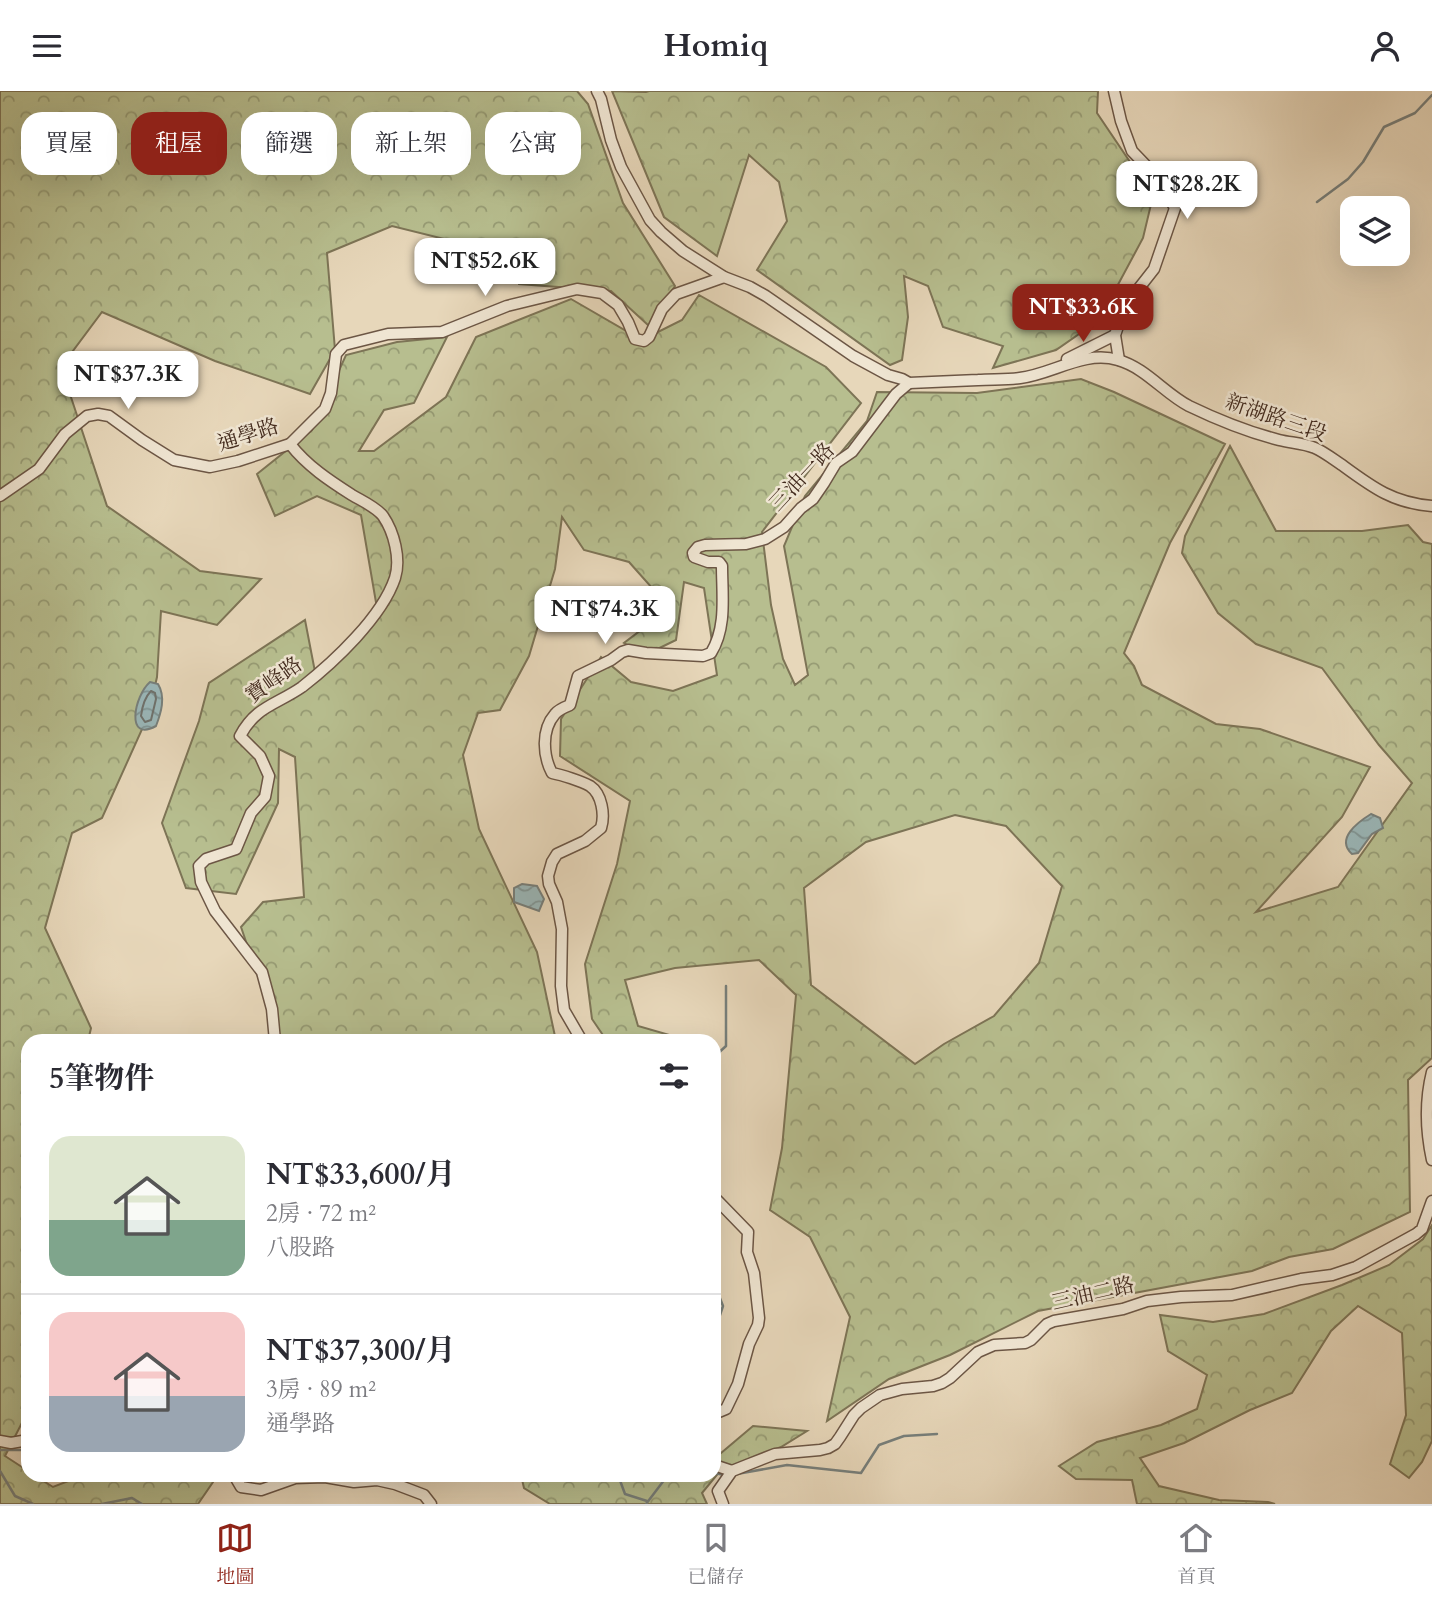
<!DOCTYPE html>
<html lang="zh-TW">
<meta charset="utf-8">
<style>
:root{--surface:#fff;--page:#f7f7f7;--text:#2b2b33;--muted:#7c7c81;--line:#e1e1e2;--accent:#8f2418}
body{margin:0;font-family:Cardo,"Noto Serif TC",serif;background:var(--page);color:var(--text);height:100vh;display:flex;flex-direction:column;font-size:26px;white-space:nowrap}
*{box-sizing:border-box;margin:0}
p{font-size:23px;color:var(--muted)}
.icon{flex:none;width:38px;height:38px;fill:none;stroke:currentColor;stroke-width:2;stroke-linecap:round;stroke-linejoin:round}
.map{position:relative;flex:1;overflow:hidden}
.side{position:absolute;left:21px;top:943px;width:700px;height:448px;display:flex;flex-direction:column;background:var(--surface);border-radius:21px;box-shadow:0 7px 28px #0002}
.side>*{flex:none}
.banner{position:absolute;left:21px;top:21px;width:700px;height:63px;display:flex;gap:14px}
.buttons{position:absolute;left:1340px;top:105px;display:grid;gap:14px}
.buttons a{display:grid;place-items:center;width:70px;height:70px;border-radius:14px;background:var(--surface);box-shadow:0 7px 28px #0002;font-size:35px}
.price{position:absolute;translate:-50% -60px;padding:0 16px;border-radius:14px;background:#fff;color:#222;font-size:23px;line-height:46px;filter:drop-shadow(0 2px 4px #0008)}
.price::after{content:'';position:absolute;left:50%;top:42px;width:21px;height:16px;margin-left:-10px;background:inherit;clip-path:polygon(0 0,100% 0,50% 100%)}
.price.active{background:var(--accent);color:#fff}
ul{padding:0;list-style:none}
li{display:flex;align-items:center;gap:21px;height:175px;padding:0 28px}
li+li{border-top:2px solid var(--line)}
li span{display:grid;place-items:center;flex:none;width:196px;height:140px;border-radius:21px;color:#555}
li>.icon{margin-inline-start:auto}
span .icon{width:84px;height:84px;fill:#fffc;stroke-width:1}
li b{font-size:30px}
h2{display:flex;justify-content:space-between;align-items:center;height:84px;padding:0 28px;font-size:30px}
.tag{padding:0 24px;border-radius:21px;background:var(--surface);box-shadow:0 7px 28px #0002;font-size:24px;line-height:63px}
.tag.active{background:var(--accent);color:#fff}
header{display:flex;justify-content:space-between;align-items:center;height:91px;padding:0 28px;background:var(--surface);font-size:32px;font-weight:800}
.dock{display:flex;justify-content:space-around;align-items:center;height:98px;border-top:2px solid var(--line);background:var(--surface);font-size:19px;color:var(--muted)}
.dock a{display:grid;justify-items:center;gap:4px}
.dock .active{color:var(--accent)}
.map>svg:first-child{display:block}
.forest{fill:url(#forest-crowns);stroke:#7d7456;stroke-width:2;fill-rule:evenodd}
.water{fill:url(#water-waves);stroke:#777f7b;stroke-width:2}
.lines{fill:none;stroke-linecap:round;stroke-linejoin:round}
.shore{stroke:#6e716c;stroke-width:2}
.stream{stroke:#777f7b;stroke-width:2.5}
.minor-casing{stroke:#6c5645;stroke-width:13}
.minor{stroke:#efe5d2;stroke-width:10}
.labels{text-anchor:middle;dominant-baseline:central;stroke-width:5;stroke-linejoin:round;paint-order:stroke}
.street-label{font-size:21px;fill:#432b1e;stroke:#efe5d2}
</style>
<header><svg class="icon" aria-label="menu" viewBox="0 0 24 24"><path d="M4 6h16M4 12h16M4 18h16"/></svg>Homiq<svg class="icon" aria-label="person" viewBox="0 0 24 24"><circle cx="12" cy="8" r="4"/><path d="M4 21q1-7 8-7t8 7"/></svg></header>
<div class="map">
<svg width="1432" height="1413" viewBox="0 0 1432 1413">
<defs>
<pattern id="forest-crowns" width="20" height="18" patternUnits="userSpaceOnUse" patternTransform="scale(1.75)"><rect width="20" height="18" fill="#b7be8f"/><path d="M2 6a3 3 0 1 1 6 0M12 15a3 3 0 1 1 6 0" fill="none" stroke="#969b74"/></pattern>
<pattern id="water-waves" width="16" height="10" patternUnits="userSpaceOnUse" patternTransform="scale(1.75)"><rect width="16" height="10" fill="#9ab7b9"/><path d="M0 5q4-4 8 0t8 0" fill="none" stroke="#7f9596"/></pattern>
</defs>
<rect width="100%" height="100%" fill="#e7d7ba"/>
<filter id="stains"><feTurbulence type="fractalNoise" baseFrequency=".00286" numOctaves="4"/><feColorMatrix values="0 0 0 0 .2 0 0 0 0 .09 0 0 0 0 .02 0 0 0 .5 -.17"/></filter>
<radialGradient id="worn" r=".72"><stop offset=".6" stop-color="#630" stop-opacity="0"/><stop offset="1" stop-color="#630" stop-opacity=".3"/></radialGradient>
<g class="forest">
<polygon points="0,0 577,0 588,13 623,112 675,195 649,235 611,200 519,193 513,165 392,135 327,162 335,259 310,303 215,270 102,221 61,276 107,415 200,480 261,488 217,534 161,520 157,586 148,625 102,727 72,742 45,837 91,937 88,950 28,950 28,1320 5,1365 28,1380 28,1384 34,1384 53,1396 84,1384 211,1384 213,1391 198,1413 0,1413"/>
<polygon points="612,0 646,1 649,0 1098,0 1097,22 1153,105 1143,147 1099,229 1056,259 993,277 1003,255 943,236 928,195 904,185 908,226 902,269 890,274 757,179 787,130 779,91 749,64 717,165 664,126"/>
<path d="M699,204L826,276L861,312L762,441L771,514L783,568L795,594L808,584L784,455L805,405L867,330L877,301L977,302L1081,288L1114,301L1225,353L1170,452L1124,562L1134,575L1142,594L1216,633L1260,638L1370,676L1342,726L1256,821L1338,796L1412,692L1379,654L1322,577L1256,553L1218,522L1182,462L1185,445L1230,355L1276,440H1362L1408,434L1423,451L1432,453V967L1408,989L1410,1121L1333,1158L1289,1166L1252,1180L1038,1220L950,1264L889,1288L827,1330L850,1226L810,1146L770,1119L782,1057L796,904L759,869L675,877L625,889L638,935L690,950H607L592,928L585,873L617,773L630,710L560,665L561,628L601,566L631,591L673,600L717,584L704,497L684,491L676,549L645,564L624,552L670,517L629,471L584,459L562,426L555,478L529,565L500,619L478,622L463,664L479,738L537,861L556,950H280L241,836L263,811L304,806L295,666L279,658L278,712L236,803L186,797L162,732L199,630L209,592L305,529L316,586L378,523L361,424L317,405L275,425L257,383L312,339L346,264L397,251L447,246L414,312L384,319L359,360H374L446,306L476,246L571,208L642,249L682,229ZM955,724L1006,735L1062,795L1039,872L994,925L944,953L915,973L811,894L804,797L866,751Z"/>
<polygon points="1432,1134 1432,1350 1422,1371 1409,1387 1390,1373 1406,1324 1402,1242 1358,1215 1331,1240 1292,1302 1250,1319 1184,1352 1140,1367 1159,1395 1219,1409 1268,1411 1275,1413 1137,1413 1132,1389 1076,1388 1059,1375 1097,1351 1161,1334 1197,1318 1207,1284 1168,1260 1160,1224 1213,1231 1264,1223 1342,1194 1389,1174 1423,1148"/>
<polygon points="753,1335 807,1340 781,1356 720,1380 702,1402 707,1413 550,1413 524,1397 521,1384 677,1384 693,1386 695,1384 714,1384 714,1368"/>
</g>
<g class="water">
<path d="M150,591L158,593C166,606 161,622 156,635C125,652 134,605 150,591Z"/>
<path d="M1371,723L1380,727L1383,737L1372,743L1358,762L1352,763C1335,748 1358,731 1371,723Z"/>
<polygon points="522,793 537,795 544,808 539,820 514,811 514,797"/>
</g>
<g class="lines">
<path class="shore" d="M151,600L155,602L156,608L151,629L145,631L141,625C142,617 145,606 151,600Z"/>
<g class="stream">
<polyline points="1317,111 1348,88 1363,71 1384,36 1415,22 1432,4"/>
<polyline points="714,966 726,955 726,895"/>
<polyline points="714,1192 723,1215 714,1242"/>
<polyline points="0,1359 28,1359"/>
<polyline points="0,1380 15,1405 33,1413"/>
<polyline points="714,1382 725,1384"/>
<polyline points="618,1384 625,1403 647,1410"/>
<polyline points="731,1384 787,1374 861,1382 879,1354 904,1345 937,1343"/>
<polyline points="102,1413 132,1407 142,1413"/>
<polyline points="646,1413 668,1384"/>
</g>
<defs>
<g id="minor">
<path d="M597,0L601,8L611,49L621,76L650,129L661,141L683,160L724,186L750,196L766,205L853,265L888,284L902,288L909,292C932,291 955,290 978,289C992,288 1006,289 1020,287C1053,283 1084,259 1118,269C1146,277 1164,302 1189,315C1218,329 1248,341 1279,349C1291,352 1303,352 1315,357C1324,361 1333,368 1342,374C1372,396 1393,412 1432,415"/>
<polyline points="1114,0 1121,30 1132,60 1156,85 1175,117 1154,178 1125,215 1115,244 1119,269"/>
<polyline points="1067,268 1115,244"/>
<polyline points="0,405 39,378 65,343 87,325 98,323 109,325 142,349 174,369 210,376 238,370 290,353 325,318 331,302 336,263 344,254 388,243 442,241 507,215 577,198 602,202 618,214 628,231 635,248 644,250 649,246 662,218 676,203 724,186"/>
<path d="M275,950L272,918L262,881L215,820L201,791L199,775L206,768L236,758L251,722L265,706L269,685L260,665L240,645C256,615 276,614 302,596C334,571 382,526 395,487C401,468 394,441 383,425C376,416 362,410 352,404C330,390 307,375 290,353"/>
<path d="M582,950L564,919L561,895L562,838L557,811L549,793L548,785L552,771L557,763L585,750L601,737C605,724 602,703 590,695C581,690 562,684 552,682C543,665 541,639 555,623C558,619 565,616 570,614L578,585L611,569L622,561L628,559L646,562L703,565L711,562C727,536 722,504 722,475L719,471H708L694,466L693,462L698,456L705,454L746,453L765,448L784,436L801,417L813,408L824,392L836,372L852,361L896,303L909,292"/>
<path d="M1432,981C1425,1009 1426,1041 1432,1069"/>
<polyline points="714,1106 748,1141 747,1161 754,1182 759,1227 758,1234 749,1253 738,1293 726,1318 714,1323"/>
<polyline points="0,1350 11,1352 28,1349"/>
<polyline points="714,1374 732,1380"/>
<polyline points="234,1384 241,1396 261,1399 295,1387 325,1386 354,1391 377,1389 395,1393 424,1404 431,1413"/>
<polyline points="723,1413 718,1400 732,1380 747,1374 775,1363 820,1359 828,1357 835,1353 840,1346 854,1324 861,1317 880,1304 902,1298 933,1295 942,1292 950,1287 978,1261 994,1254 1025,1252 1031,1249 1047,1233 1054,1230 1123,1218 1147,1210 1181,1206 1232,1204 1301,1188 1332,1184 1356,1176 1416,1143 1422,1138 1432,1110"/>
</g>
</defs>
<use href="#minor" class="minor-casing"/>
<use href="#minor" class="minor"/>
</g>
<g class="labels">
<g class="street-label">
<text transform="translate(1276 327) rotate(19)">新湖路三段</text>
<text transform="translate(248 344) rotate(-18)">通學路</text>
<text transform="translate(802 386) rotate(-47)">三油一路</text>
<text transform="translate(274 589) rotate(-35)">寶峰路</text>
<text transform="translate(1093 1203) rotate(-13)">三油二路</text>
</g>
</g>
<rect width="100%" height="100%" filter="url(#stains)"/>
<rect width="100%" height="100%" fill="url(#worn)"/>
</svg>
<div class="buttons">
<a><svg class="icon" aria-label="layers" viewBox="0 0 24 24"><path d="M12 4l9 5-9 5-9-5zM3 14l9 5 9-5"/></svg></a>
</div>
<b class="price" style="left:1187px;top:130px">NT$28.2K</b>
<b class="price" style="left:485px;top:207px">NT$52.6K</b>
<b class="price active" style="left:1083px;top:253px">NT$33.6K</b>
<b class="price" style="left:128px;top:320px">NT$37.3K</b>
<b class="price" style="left:605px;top:555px">NT$74.3K</b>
<div class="banner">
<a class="tag">買屋</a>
<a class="tag active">租屋</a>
<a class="tag">篩選</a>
<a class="tag">新上架</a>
<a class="tag">公寓</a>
</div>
<section class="side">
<h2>5筆物件<svg class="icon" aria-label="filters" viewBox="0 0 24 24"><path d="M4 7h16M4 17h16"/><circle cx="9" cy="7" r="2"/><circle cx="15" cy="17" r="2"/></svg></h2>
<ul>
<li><span style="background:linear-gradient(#dfe7d0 60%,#7fa58c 0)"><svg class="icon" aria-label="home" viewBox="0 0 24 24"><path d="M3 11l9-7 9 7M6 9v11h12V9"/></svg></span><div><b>NT$33,600/月</b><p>2房 · 72 m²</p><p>八股路</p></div></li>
<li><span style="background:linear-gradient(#f6c9c9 60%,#9aa5b1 0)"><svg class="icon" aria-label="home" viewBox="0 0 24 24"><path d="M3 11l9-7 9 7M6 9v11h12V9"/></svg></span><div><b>NT$37,300/月</b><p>3房 · 89 m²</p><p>通學路</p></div></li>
</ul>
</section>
</div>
<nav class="dock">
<a class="active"><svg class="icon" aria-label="map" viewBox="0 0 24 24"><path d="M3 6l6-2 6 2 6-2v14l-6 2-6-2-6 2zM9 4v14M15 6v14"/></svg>地圖</a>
<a><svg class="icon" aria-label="saved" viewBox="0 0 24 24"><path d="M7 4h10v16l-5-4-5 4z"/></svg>已儲存</a>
<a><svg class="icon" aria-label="home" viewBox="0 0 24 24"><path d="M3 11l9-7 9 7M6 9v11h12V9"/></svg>首頁</a>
</nav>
